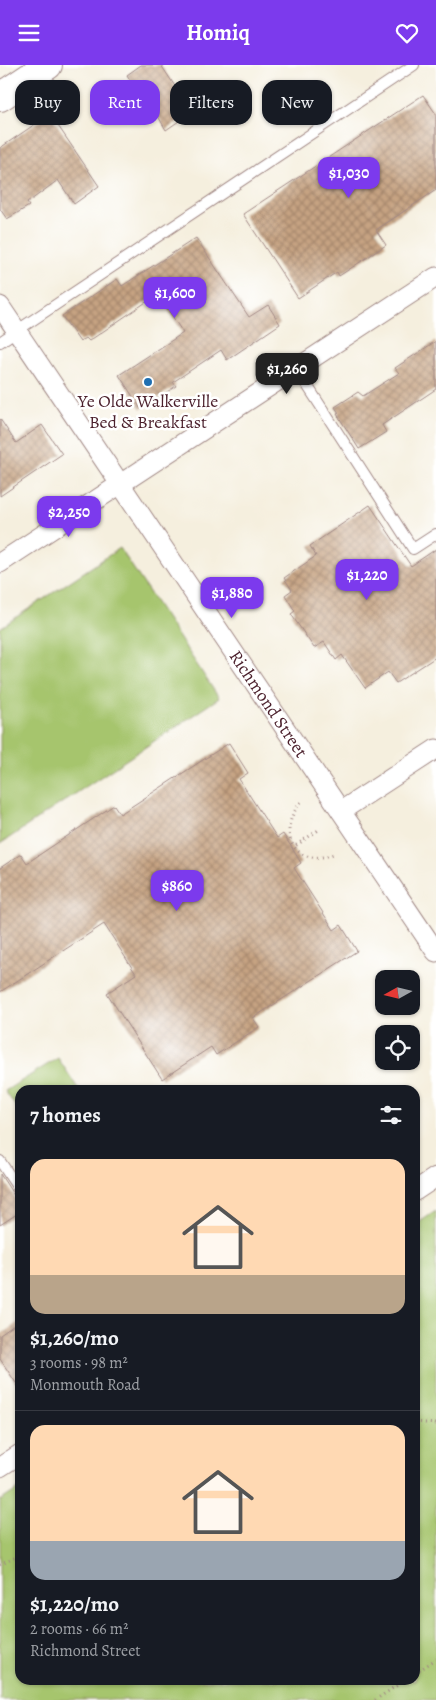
<!DOCTYPE html>
<meta charset="utf-8">
<style>
:root{--surface:#171b24;--page:#242831;--text:#f1f3f6;--muted:#9ea1a6;--line:#363941;--accent:#7c3aed}
body{margin:0;font-family:Alegreya,serif;background:var(--page);color:var(--text);height:100vh;display:flex;flex-direction:column;font-size:19px;white-space:nowrap}
*{box-sizing:border-box;margin:0}
p{font-size:16px;color:var(--muted)}
.icon{flex:none;width:28px;height:28px;fill:none;stroke:currentColor;stroke-width:2;stroke-linecap:round;stroke-linejoin:round}
.map{position:relative;flex:1;overflow:hidden}
.drawer{position:absolute;left:15px;top:1020px;width:405px;height:600px;display:flex;flex-direction:column;background:var(--surface);border-radius:15px;box-shadow:0 1px 4px #0004}
.drawer>*{flex:none}
.hud{position:absolute;left:15px;top:15px;width:406px;height:45px;display:flex;gap:10px}
.needle{width:32px;rotate:262deg}
.tools{position:absolute;left:375px;top:905px;display:grid;gap:10px}
.tools a{display:grid;place-items:center;width:45px;height:45px;border-radius:10px;background:var(--surface);box-shadow:0 1px 4px #0004;font-size:25px}
.price{position:absolute;translate:-50% -42px;padding:0 11px;border-radius:10px;background:var(--accent);color:#fff;font-size:16px;line-height:32px;filter:drop-shadow(0 1px 2px #0008)}
.price::after{content:'';position:absolute;left:50%;top:30px;width:15px;height:11px;margin-left:-8px;background:inherit;clip-path:polygon(0 0,100% 0,50% 100%)}
.price.current{background:#222;color:#fff}
ul{padding:0;list-style:none}
li{display:grid;align-content:center;gap:10px;height:265px;padding:0 15px}
li+li{border-top:1px solid var(--line)}
li span{display:grid;place-items:center;height:155px;border-radius:15px;color:#555}
li>.icon{margin-inline-start:auto}
span .icon{width:90px;height:90px;fill:#fffc;stroke-width:1}
li b{font-size:21px}
h2{display:flex;justify-content:space-between;align-items:center;height:60px;padding:0 15px;font-size:21px}
.tag{padding:0 18px;border-radius:15px;background:var(--surface);box-shadow:0 1px 4px #0004;font-size:18px;line-height:45px}
.tag.current{background:var(--accent);color:#fff}
header{display:flex;justify-content:space-between;align-items:center;height:65px;padding:0 15px;background:var(--accent);color:#fff;font-size:22px;font-weight:700}
.map>svg:first-child{display:block}
.park{fill:#a6c56d;stroke:#78724c}
.building{fill:url(#building-cross-hatch)}
.lines{fill:none;stroke-linecap:round;stroke-linejoin:round}
.lane-casing{stroke:#a08784;stroke-width:12}
.street-casing{stroke:#a08784;stroke-width:21}
.secondary-casing{stroke:#a08784;stroke-width:30}
.path{stroke:#a08784;stroke-width:3;stroke-dasharray:1 4;stroke-linecap:butt}
.lane{stroke:#fff;stroke-width:10}
.street{stroke:#fff;stroke-width:19}
.secondary{stroke:#fff;stroke-width:28}
.poi-dot{fill:#1f6fb2;stroke:#fff;stroke-width:2}
.labels{text-anchor:middle;dominant-baseline:central;stroke-width:5;stroke-linejoin:round;paint-order:stroke}
.poi-label{font-size:18px;fill:#4a1f2b;stroke:#fff}
.street-label{font-size:18px;fill:#4a1f2b;stroke:#fff}
</style>
<header><svg class="icon" aria-label="menu" viewBox="0 0 24 24"><path d="M4 6h16M4 12h16M4 18h16"/></svg>Homiq<svg class="icon" aria-label="heart" viewBox="0 0 24 24"><path d="M12 20l-8-8c-3-5 5-10 8-4 3-6 11-1 8 4z"/></svg></header>
<div class="map">
<svg width="436" height="1635" viewBox="0 0 436 1635">
<defs>
<pattern id="building-cross-hatch" width="8" height="8" patternUnits="userSpaceOnUse" patternTransform="scale(1.25)"><rect width="8" height="8" fill="#c6a382"/><path d="M0 0l8 8M0 8l8-8" fill="none" stroke="#a3846b"/></pattern>
</defs>
<rect width="100%" height="100%" fill="#fff"/>
<filter id="ink" filterUnits="userSpaceOnUse"><feTurbulence type="fractalNoise" baseFrequency=".02" numOctaves="2"/><feDisplacementMap in="SourceGraphic" scale="10" xChannelSelector="R" yChannelSelector="G"/><feConvolveMatrix kernelMatrix="1 2 1 2 8 2 1 2 1" color-interpolation-filters="sRGB"/></filter>
<filter id="wash" filterUnits="userSpaceOnUse"><feTurbulence type="fractalNoise" baseFrequency=".0096" numOctaves="4" result="noise"/><feDisplacementMap in="SourceGraphic" scale="20" xChannelSelector="R" yChannelSelector="G"/><feGaussianBlur stdDeviation="1.12" result="paint"/><feColorMatrix in="noise" values="0 0 0 0 0 0 0 0 0 0 0 0 0 0 0 0 0 1.4 0 .05"/><feComposite in="paint" operator="in"/></filter>
<g filter="url(#wash)">
<rect width="100%" height="100%" fill="#f5efde"/>
<g class="park">
<polygon points="120,483 219,633 0,779 0,563"/>
<polygon points="58,993 79,1025 20,1025 20,1048 5,1026"/>
<polygon points="436,1146 436,1635 0,1635 0,1436 20,1423 20,1615 415,1615 415,1160"/>
</g>
<g id="blocks">
<g class="building">
<polygon points="141,0 161,0 192,47 166,65 158,51 155,53 143,34 135,32 137,25 127,10"/>
<polygon points="423,30 436,49 436,125 376,165 386,180 339,211 337,207 298,233 243,149"/>
<polygon points="50,49 99,121 74,139 58,115 27,138 29,141 7,154 0,144 0,83"/>
<polygon points="196,173 249,252 268,240 280,259 227,295 221,285 173,317 176,321 141,344 119,310 183,268 158,229 89,276 86,273 80,277 62,251 117,214 122,221"/>
<polygon points="436,276 436,324 382,360 386,367 359,384 337,349 339,348 335,342 358,327 363,331 399,308 395,303"/>
<polygon points="0,354 16,378 42,360 62,389 0,431"/>
<polygon points="370,440 411,501 436,484 436,592 396,618 388,607 365,623 342,590 336,595 324,577 314,583 291,549 295,546 285,530 292,525 284,513 316,491 310,481"/>
<polygon points="229,678 248,708 239,714 277,773 283,769 292,783 301,798 294,803 334,865 341,860 357,886 253,953 259,962 216,990 211,982 162,1014 107,928 136,909 104,859 0,927 0,803 21,789 27,798 114,740 120,749"/>
<polygon points="0,1109 20,1140 20,1147 0,1160"/>
<polygon points="20,1256 20,1324 0,1294 0,1270"/>
</g>
</g>
</g>
<g filter="url(#ink)">
<use href="#blocks" fill-opacity="0" stroke="#a08784" stroke-width="1"/>
<g class="lines">
<defs>
<g id="lane">
<polyline points="0,277 414,0"/>
<polyline points="296,303 413,484 436,469"/>
<polyline points="0,1096 20,1126"/>
</g>
<g id="street">
<path id="s1" d="M0,241L436,887"/>
<polyline points="0,498 436,212"/>
<polyline points="341,746 436,684"/>
<polyline points="415,1126 436,1112"/>
<polyline points="0,1402 20,1389"/>
</g>
<polyline id="secondary" points="0,32 48,0"/>
</defs>
<use href="#lane" class="lane-casing"/>
<use href="#street" class="street-casing"/>
<use href="#secondary" class="secondary-casing"/>
<g class="path">
<path d="M301,737C274,769 296,805 336,788"/>
<polyline points="292,783 320,764"/>
<polyline points="415,1357 436,1359"/>
<polyline points="0,1500 20,1490"/>
<polyline points="415,1608 436,1594"/>
<polyline points="375,1635 405,1615"/>
</g>
<use href="#lane" class="lane"/>
<use href="#street" class="street"/>
<use href="#secondary" class="secondary"/>
</g>
</g>
<circle class="poi-dot" cx="148" cy="317" r="5"/>
<g class="labels">
<g class="poi-label">
<text x="148" y="336">Ye Olde Walkerville<tspan x="148" dy="21">Bed &amp; Breakfast</tspan></text>
</g>
<g class="street-label">
<text stroke="none"><textPath href="#s1" startOffset="480">Richmond Street</textPath></text>
</g>
</g>
</svg>
<div class="tools">
<a><svg class="needle" viewBox="-14 -14 28 28"><path d="M0-13l5 13h-10z" fill="#e53935"/><path d="M0 13l5-13h-10z" fill="#9ea1a6"/></svg></a>
<a><svg class="icon" aria-label="locate" viewBox="0 0 24 24"><circle cx="12" cy="12" r="6"/><path d="M12 2v4M12 18v4M2 12h4M18 12h4"/></svg></a>
</div>
<b class="price" style="left:349px;top:134px">$1,030</b>
<b class="price" style="left:175px;top:254px">$1,600</b>
<b class="price current" style="left:287px;top:330px">$1,260</b>
<b class="price" style="left:69px;top:473px">$2,250</b>
<b class="price" style="left:367px;top:536px">$1,220</b>
<b class="price" style="left:232px;top:554px">$1,880</b>
<b class="price" style="left:177px;top:847px">$860</b>
<div class="hud">
<a class="tag">Buy</a>
<a class="tag current">Rent</a>
<a class="tag">Filters</a>
<a class="tag">New</a>
</div>
<section class="drawer">
<h2>7 homes<svg class="icon" aria-label="filters" viewBox="0 0 24 24"><path d="M4 7h16M4 17h16"/><circle cx="9" cy="7" r="2"/><circle cx="15" cy="17" r="2"/></svg></h2>
<ul>
<li><span style="background:linear-gradient(#ffd9b3 75%,#b9a48a 0)"><svg class="icon" aria-label="home" viewBox="0 0 24 24"><path d="M3 11l9-7 9 7M6 9v11h12V9"/></svg></span><div><b>$1,260/mo</b><p>3 rooms · 98 m²</p><p>Monmouth Road</p></div></li>
<li><span style="background:linear-gradient(#ffd9b3 75%,#9aa5b1 0)"><svg class="icon" aria-label="home" viewBox="0 0 24 24"><path d="M3 11l9-7 9 7M6 9v11h12V9"/></svg></span><div><b>$1,220/mo</b><p>2 rooms · 66 m²</p><p>Richmond Street</p></div></li>
</ul>
</section>
</div>
